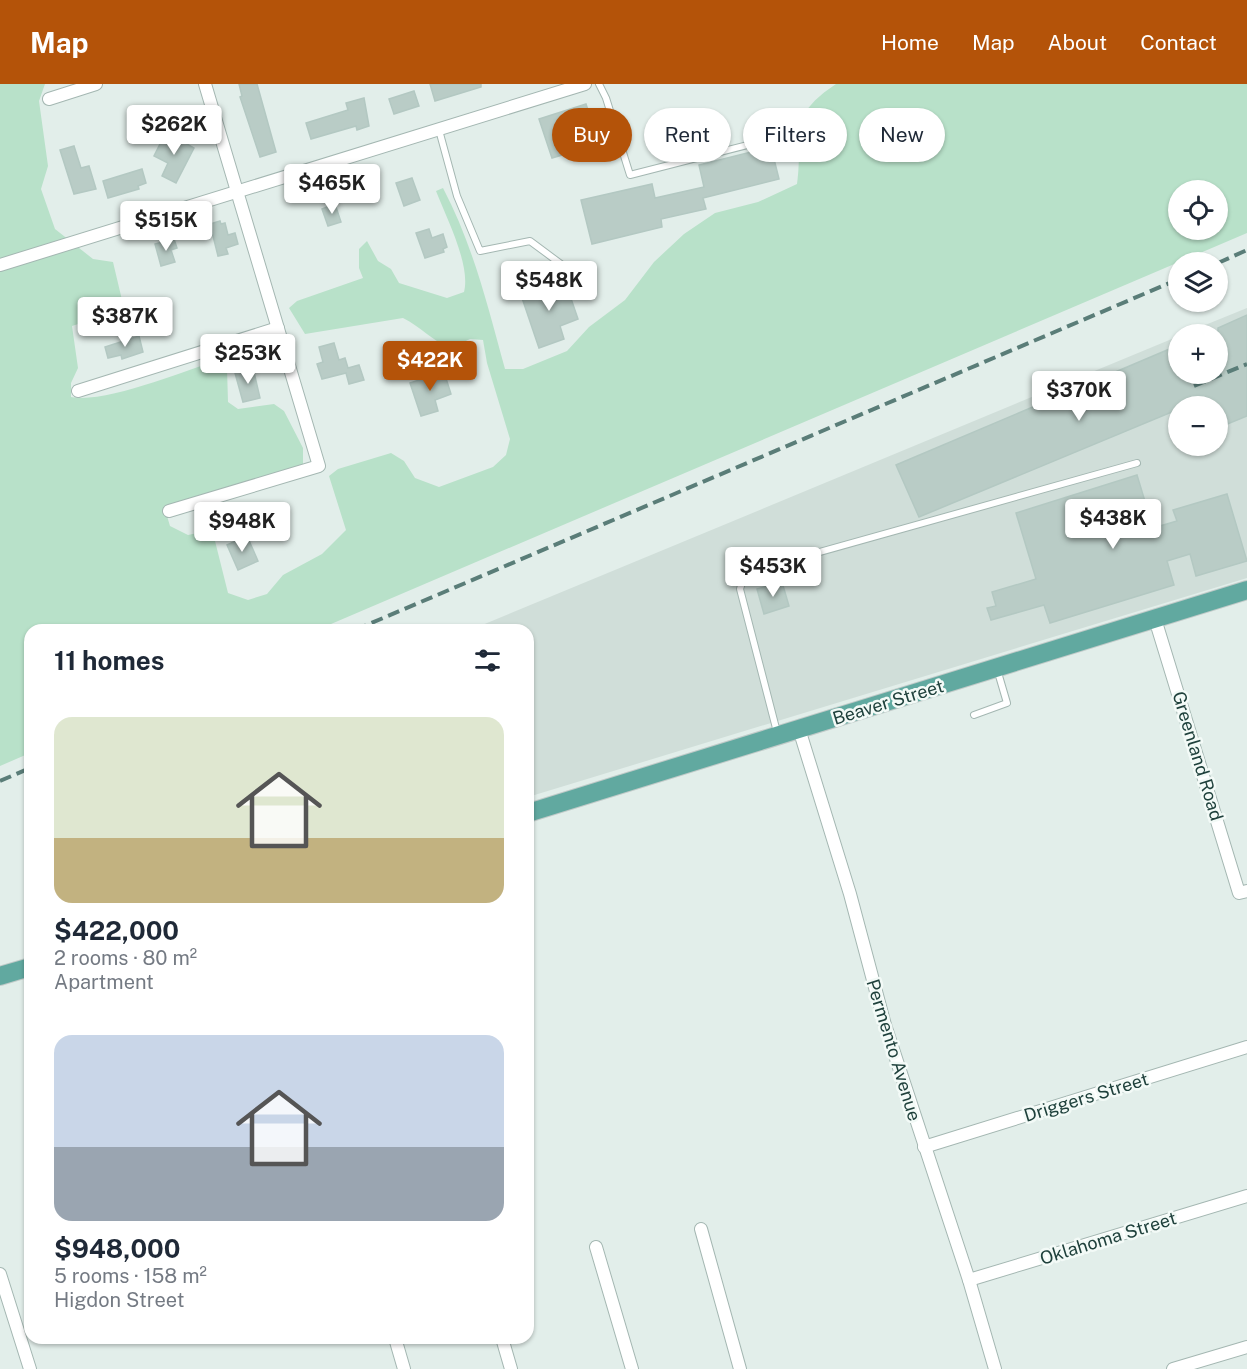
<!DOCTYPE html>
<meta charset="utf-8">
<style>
:root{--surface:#fff;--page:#f2f2f3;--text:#1f2937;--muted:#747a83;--accent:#b45309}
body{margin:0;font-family:"Public Sans",sans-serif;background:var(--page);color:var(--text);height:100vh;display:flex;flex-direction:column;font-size:22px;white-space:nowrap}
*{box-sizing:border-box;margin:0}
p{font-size:20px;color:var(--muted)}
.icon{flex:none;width:33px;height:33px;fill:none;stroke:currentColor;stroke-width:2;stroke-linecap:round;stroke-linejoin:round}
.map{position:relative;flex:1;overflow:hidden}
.panel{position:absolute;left:24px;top:540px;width:510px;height:720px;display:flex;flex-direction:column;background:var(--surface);border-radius:18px;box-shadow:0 2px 4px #0004}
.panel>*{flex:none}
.guide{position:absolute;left:552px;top:24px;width:570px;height:54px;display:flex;gap:12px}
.tools{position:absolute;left:1168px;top:96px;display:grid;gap:12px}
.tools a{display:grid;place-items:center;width:60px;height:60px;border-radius:50%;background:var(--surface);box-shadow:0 2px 4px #0004;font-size:30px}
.price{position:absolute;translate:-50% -51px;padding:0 14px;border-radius:6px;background:#fff;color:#222;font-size:20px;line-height:39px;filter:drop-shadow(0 2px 3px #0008)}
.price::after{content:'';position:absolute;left:50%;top:36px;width:18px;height:14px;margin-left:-9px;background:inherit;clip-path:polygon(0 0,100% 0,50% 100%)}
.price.selected{background:var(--accent);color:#fff}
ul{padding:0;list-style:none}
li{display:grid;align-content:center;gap:12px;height:318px;padding:0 30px}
li span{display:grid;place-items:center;height:186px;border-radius:18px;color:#555}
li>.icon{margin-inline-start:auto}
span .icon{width:108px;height:108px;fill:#fffc;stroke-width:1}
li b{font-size:26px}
h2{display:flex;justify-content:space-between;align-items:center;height:72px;padding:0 30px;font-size:26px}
.tag{padding:0 21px;border-radius:27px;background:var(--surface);box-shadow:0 2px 4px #0004;font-size:21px;line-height:54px}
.tag.selected{background:var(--accent);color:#fff}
header{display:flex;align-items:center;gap:36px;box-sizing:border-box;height:84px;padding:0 30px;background:var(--accent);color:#fff}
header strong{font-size:28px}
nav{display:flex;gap:33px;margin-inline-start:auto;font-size:21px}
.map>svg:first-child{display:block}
.built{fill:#d0ded9;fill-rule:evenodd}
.green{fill:#b8e1c9;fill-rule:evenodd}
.building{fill:#b9ccc6;stroke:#b3c8c2;stroke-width:1.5}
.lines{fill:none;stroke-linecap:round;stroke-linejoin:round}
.lane-casing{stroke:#a4b7b2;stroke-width:8}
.street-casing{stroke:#a4b7b2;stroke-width:14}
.primary-casing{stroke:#c0cac8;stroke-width:20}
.lane{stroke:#fff;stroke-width:6}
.street{stroke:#fff;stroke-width:12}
.primary{stroke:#61a9a0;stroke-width:18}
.rail{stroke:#5a7d78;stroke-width:4;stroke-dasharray:12 6;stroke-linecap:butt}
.labels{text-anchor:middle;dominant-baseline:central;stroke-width:5;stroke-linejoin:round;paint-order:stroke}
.street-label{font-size:18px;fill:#1f413c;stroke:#f3faf7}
</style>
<header>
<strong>Map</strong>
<nav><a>Home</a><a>Map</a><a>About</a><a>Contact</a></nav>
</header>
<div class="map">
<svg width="1247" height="1285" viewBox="0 0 1247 1285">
<rect width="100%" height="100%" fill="#e2eeea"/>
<path class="built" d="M1247,224V494L528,713V546L475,544L1179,252V290H1218V250H1183ZM1179,322H1218V362H1179Z"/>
<path class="green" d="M0,0H45L39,17L48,82L41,105L55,145L93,175L113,178L122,216L109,230L72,242L78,284L71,299V313C105,320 186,286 222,275H237L227,284L228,318L238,325L274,320L284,327L303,364V384L164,422L170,442L188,451L202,448L214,453L228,509L248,516L267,510L283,491L322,470L346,446L329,392L338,385L391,369L404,377L415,394L439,403L493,383L506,371L510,355L487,279L483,256L470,255L451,264C432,257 421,243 403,234L305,250L289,224L297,217L363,194L359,184V165L367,157L378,177L391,185L399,199L447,214L464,208C471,181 446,133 436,107L443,104C473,161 488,223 505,285H523L567,267L589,243L625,216L654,178L684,150L715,129L758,118L797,100C804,49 785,34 836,0H1247V149L317,546H30V669L0,682ZM1179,106H1218V146H1179Z"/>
<g class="building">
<polygon points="239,0 257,0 276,68 260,73 240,13 242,12"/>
<polygon points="430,0 481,0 481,3 435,17"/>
<polygon points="414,7 419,22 394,30 389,15"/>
<polygon points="364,14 369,42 357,46 356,42 311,55 306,39 348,26 346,19"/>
<polygon points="586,20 599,60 552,74 539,35"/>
<polygon points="179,22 185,39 164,46 158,29"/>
<polygon points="166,48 194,64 176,99 162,92 168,79 154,72"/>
<polygon points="74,62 81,84 89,82 96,105 74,110 60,66"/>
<polygon points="771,63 779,95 703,114 706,125 661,135 662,143 592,160 581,116 652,100 655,114 704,103 699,81"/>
<polygon points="142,85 146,99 138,102 139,105 108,114 103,97"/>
<polygon points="412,94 420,116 404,122 396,99"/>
<polygon points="335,120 341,138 328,142 322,125"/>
<polygon points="220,137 221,140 225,139 228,151 235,149 238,160 226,164 228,170 218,172 210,140"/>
<polygon points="429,145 432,154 443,150 447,163 443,165 444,168 425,174 416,149"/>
<polygon points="174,155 177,164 171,166 175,178 161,182 155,160"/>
<polygon points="565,197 578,235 560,242 564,255 539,264 521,211"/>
<polygon points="1247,231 1247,332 1218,344 1218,322 1197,322 1195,318 1179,322 1179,325 919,433 896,381 1179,261 1179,290 1218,290 1218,244"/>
<polygon points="139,252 143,268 122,275 121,271 108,274 105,263"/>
<polygon points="334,259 339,276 345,274 348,284 359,281 364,296 349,300 346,289 322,295 317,280 323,278 319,263"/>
<polygon points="253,284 260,314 243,318 235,289"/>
<polygon points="444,288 451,310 435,316 438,327 421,332 410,299"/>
<polygon points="1137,391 1153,444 1177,437 1173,426 1227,410 1247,477 1196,492 1190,470 1167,477 1174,501 1050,539 1044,521 991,536 987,524 996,522 992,508 1036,495 1016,429"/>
<polygon points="247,452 258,477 238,486 227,461"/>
<polygon points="782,498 789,522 764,530 757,505"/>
</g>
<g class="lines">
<defs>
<g id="lane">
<polyline points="599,0 606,14 630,91 767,56"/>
<polyline points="439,46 457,112 480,167 530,157 592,203"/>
<polyline points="974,631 1007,619 997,585"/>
<polyline points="777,648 740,505 745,489 1137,379"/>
</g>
<g id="street">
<polyline points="49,15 96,0"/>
<polyline points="0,181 585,0"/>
<polyline points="78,307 278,244"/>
<polyline points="169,427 319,382 205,0"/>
<polyline points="1155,535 1239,809 1247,807"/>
<polyline points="799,645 850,810 885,941 969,1196 995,1285"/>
<polyline points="924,1063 1247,963"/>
<polyline points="701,1145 740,1285"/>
<polyline points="596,1163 632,1285"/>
<polyline points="0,1190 30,1285"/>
<polyline points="969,1196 1247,1112"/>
<polyline points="395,1254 404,1285"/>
<polyline points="502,1254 511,1285"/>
<polyline points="1173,1285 1247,1263"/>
</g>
<g id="primary">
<polyline points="528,729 1247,506"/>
<polyline points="0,892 30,883"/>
</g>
</defs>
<use href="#lane" class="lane-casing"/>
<use href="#street" class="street-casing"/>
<use href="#primary" class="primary-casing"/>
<use href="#lane" class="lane"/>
<use href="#street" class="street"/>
<use href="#primary" class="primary"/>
<g class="rail">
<polyline points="1218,179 1247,166"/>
<polyline points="1194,302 1247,280"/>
<polyline points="355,546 1179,195"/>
<polyline points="0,697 30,684"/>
</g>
</g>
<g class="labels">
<g class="street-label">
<text transform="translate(888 618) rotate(-17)">Beaver Street</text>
<text transform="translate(1198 672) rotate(73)">Greenland Road</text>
<text transform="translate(894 966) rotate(73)">Permento Avenue</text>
<text transform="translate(1086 1013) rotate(-17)">Driggers Street</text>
<text transform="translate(1108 1154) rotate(-17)">Oklahoma Street</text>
</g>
</g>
</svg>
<div class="tools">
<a><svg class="icon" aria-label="locate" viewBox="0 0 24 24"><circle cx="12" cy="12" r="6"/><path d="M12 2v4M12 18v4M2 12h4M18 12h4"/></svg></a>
<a><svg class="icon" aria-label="layers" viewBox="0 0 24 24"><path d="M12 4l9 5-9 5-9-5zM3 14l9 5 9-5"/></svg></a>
<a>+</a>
<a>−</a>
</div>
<b class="price" style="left:174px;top:72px">$262K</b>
<b class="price" style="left:332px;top:131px">$465K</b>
<b class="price" style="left:166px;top:168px">$515K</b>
<b class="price" style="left:549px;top:228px">$548K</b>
<b class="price" style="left:125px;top:264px">$387K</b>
<b class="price" style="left:248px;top:301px">$253K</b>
<b class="price selected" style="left:430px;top:308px">$422K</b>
<b class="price" style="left:1079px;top:338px">$370K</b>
<b class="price" style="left:1113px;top:466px">$438K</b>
<b class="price" style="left:242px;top:469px">$948K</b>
<b class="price" style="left:773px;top:514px">$453K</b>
<div class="guide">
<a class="tag selected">Buy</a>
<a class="tag">Rent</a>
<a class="tag">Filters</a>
<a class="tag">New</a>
</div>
<section class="panel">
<h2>11 homes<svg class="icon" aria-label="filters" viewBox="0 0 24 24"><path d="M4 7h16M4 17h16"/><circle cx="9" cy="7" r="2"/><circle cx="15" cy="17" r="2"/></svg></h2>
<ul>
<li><span style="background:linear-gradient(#dfe7d0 65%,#c2b280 0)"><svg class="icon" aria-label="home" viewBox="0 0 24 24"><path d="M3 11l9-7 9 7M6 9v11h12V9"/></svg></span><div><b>$422,000</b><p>2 rooms · 80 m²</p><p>Apartment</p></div></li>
<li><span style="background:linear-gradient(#c9d6e8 60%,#9aa5b1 0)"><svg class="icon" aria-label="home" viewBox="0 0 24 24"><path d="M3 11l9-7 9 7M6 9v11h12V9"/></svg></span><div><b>$948,000</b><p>5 rooms · 158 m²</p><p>Higdon Street</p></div></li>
</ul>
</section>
</div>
